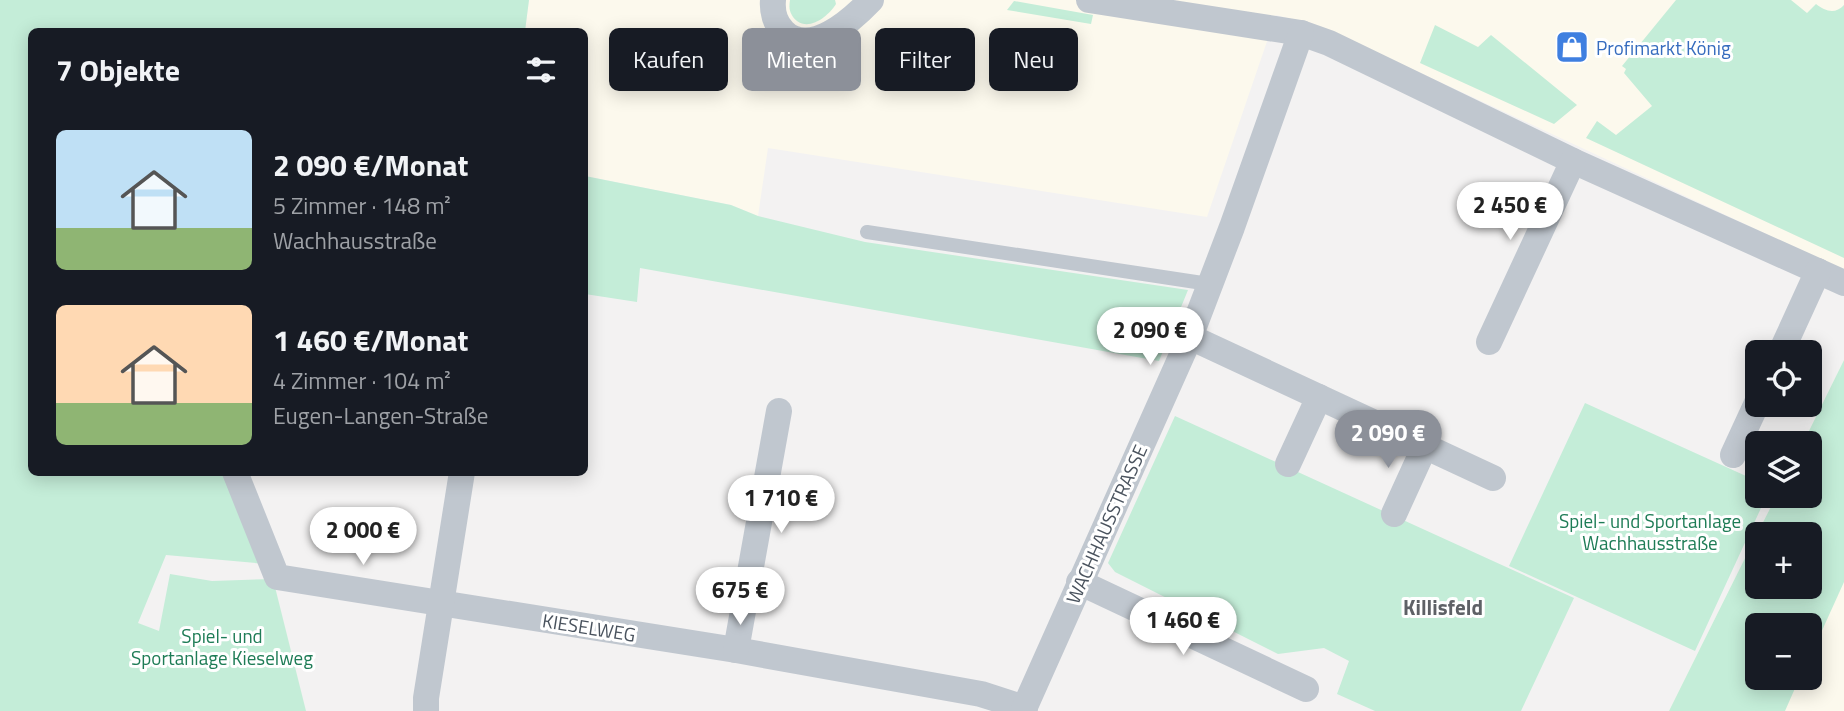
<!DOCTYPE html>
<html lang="de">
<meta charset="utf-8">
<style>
:root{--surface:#171b24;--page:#242831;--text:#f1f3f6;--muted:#9ea1a6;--accent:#8c9099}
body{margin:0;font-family:"Titillium Web",sans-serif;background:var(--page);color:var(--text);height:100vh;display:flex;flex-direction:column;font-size:26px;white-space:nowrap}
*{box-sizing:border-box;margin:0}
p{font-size:23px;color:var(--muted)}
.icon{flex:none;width:38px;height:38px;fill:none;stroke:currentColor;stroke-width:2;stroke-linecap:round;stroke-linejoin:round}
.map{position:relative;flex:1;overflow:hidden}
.side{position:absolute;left:28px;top:28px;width:560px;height:448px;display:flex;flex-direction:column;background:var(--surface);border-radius:10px;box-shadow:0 4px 18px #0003}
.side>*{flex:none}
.guide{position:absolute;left:609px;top:28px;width:665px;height:63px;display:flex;gap:14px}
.fabs{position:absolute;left:1745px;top:340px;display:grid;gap:14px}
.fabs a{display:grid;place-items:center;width:77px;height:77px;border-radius:10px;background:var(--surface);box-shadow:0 4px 18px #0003;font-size:35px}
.price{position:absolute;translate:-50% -60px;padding:0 16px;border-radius:24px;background:#fff;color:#222;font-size:23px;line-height:46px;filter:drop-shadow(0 2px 4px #0008)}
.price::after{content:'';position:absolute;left:50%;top:42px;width:21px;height:16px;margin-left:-10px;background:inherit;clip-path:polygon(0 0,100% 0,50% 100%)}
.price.on{background:var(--accent);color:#fff}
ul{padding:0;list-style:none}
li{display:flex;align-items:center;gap:21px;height:175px;padding:0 28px}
li span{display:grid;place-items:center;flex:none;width:196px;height:140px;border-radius:10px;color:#555}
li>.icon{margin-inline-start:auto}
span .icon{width:84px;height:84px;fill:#fffc;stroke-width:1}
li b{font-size:30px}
h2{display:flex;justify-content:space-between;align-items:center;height:84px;padding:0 28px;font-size:30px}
.tag{padding:0 24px;border-radius:10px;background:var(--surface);box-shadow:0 4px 18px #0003;font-size:24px;line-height:63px}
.tag.on{background:var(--accent);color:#fff}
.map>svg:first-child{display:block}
.commercial{fill:#fcf9ed;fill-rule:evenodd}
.green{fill:#c4edd8}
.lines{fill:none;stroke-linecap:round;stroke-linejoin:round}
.lane{stroke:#c0c7cf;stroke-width:14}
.street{stroke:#c0c7cf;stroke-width:26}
.labels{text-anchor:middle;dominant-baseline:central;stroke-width:6;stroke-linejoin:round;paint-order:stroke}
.shop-label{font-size:19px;fill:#366cbe;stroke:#fff;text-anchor:start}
.park-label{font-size:19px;fill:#1e7c56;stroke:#fff}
.street-label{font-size:19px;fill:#4a535e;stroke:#fff}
.neighbourhood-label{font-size:21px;font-weight:bold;fill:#5e6166;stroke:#fff}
</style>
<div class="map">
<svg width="1844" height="711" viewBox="0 0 1844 711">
<rect width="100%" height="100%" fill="#f3f2f2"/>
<g class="commercial">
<polygon points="529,0 1844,0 1844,270 1324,28 1276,15 1207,217 768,148 758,216 731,205 585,176 584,32 525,32"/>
<path d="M1844,360V711H1669L1757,534V586H1810V534H1757L1777,495H1810V443H1803ZM1757,625H1810V677H1757Z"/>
</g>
<g class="green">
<polygon points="0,0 529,0 525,31 32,32 32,472 228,473 266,564 166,555 138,623 159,631 170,574 212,581 273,579 306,711 0,711"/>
<path d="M790,0H835L836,4C828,17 806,34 793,17C789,11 789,7 790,0Z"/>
<path d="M1676,0H1791L1807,13L1816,4C1825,11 1835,15 1844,5V258L1586,138L1597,121L1616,135L1652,106L1624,73L1626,69L1622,66Z"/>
<polygon points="1014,1 1093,15 1091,24 1007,10"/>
<polygon points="1435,25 1478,47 1491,35 1577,105 1554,124 1420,63"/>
<polygon points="585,176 731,205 758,216 865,242 1188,290 1159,361 640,268 637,302 585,294"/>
<polygon points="1844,360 1844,582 1810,657 1810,625 1757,625 1757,677 1800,677 1785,711 1669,711 1757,534 1757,586 1810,586 1810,534 1757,534 1777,495 1810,495 1810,443 1803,443"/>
<polygon points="1585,403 1757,481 1757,495 1767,495 1695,651 1509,566"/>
<polygon points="1175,416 1574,598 1521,711 1375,711 1337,694 1349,661 1324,648 1278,654 1115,572 1108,563"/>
</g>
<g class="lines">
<polyline class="lane" points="867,232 1209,284"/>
<g class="street">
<path d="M773,0C772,11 775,23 783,31C809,59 852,20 871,0"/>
<polyline points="1089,0 1301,33 1329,43 1573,161 1844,283"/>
<polyline points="1190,337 1493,478"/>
<polyline points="1489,342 1573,161"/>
<polyline points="1781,352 1818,271"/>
<polyline points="1733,455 1757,403"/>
<polyline points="1288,464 1319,397"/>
<polyline points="235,472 277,577 736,650 981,694 1025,708"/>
<polyline points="1394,514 1425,446"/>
<polyline points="1079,582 1306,689"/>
<polyline points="736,650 779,411"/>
<polyline points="426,711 426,698 462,472"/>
<polyline points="1023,711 1190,337 1232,227 1301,33"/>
</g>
</g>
<defs>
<symbol id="shop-square" viewBox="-11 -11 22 22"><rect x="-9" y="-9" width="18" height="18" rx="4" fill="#3f7fe0" stroke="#fff"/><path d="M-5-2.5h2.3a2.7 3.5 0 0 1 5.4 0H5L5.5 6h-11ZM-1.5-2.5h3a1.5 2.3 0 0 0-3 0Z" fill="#fff"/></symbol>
</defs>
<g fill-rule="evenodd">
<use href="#shop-square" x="1553" y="28" width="38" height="38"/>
</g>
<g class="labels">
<g class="shop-label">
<text x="1596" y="47">Profimarkt König</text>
</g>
<g class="park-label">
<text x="1650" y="520">Spiel- und Sportanlage<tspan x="1650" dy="22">Wachhausstraße</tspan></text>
<text x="222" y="635">Spiel- und<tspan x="222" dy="22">Sportanlage Kieselweg</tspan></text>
</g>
<g class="street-label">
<text transform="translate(1106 524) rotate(-66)">WACHHAUSSTRASSE</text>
<text transform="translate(589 627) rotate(9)">KIESELWEG</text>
</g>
<g class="neighbourhood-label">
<text x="1443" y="607">Killisfeld</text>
</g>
</g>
</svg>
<div class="fabs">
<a><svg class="icon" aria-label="locate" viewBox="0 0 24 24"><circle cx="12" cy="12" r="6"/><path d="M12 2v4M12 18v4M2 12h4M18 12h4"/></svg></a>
<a><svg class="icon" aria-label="layers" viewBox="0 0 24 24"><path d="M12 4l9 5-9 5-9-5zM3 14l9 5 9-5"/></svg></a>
<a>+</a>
<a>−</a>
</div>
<b class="price" style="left:1510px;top:242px">2 450 €</b>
<b class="price" style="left:1150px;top:367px">2 090 €</b>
<b class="price on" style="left:1388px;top:470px">2 090 €</b>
<b class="price" style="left:781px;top:535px">1 710 €</b>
<b class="price" style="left:363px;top:567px">2 000 €</b>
<b class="price" style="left:740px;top:627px">675 €</b>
<b class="price" style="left:1183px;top:657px">1 460 €</b>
<div class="guide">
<a class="tag">Kaufen</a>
<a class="tag on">Mieten</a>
<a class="tag">Filter</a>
<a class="tag">Neu</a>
</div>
<section class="side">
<h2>7 Objekte<svg class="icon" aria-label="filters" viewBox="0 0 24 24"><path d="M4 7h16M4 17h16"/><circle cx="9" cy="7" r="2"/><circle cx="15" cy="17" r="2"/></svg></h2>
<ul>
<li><span style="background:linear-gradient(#bfe0f5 70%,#8fb573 0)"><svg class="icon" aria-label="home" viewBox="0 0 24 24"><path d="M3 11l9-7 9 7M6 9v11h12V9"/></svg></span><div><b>2 090 €/Monat</b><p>5 Zimmer · 148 m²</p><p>Wachhausstraße</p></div></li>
<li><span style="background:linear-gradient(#ffd9b3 70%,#8fb573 0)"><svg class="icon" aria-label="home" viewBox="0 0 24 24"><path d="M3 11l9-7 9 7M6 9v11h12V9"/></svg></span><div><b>1 460 €/Monat</b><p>4 Zimmer · 104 m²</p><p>Eugen-Langen-Straße</p></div></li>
</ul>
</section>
</div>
